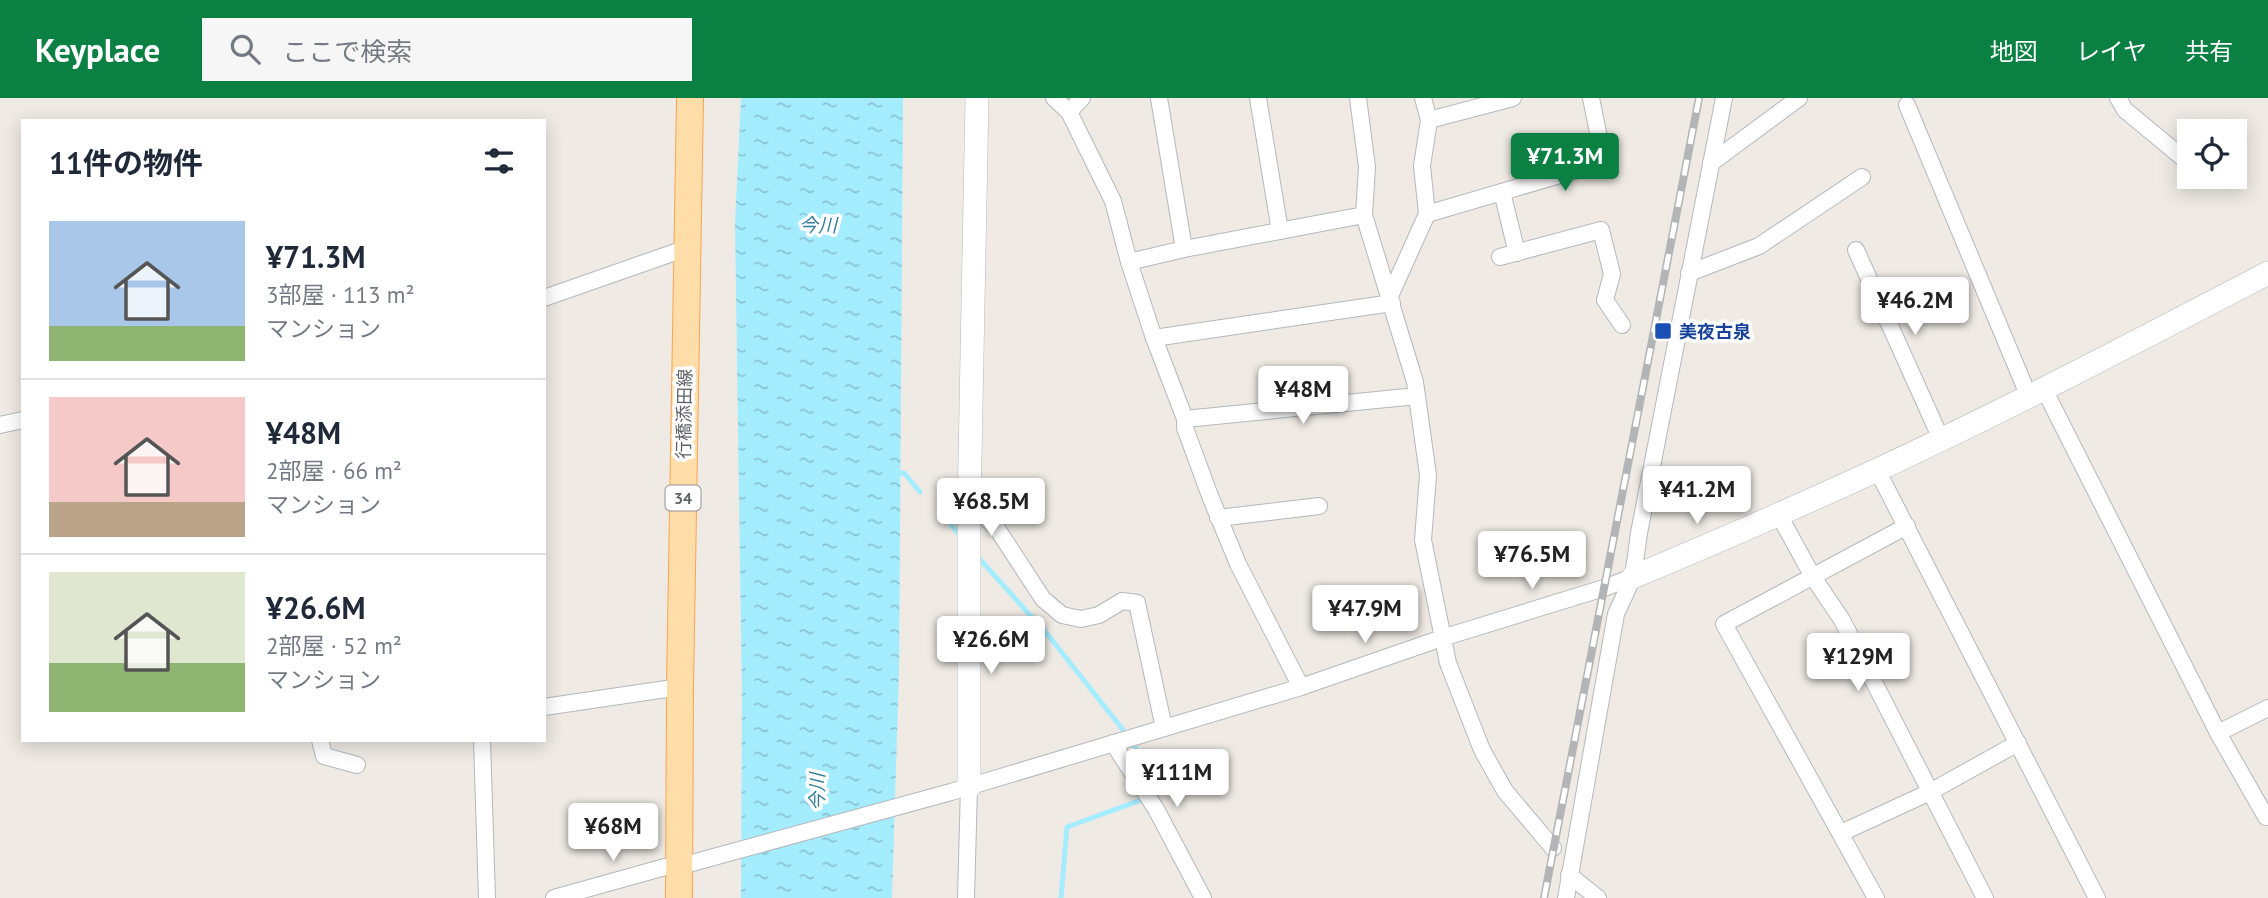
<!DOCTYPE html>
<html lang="ja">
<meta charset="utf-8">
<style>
:root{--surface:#fff;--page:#f6f6f7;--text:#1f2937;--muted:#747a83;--line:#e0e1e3;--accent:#0b8043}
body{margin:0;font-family:"PT Sans","Noto Sans JP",sans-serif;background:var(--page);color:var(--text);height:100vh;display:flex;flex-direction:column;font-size:26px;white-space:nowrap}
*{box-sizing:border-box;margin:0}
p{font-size:23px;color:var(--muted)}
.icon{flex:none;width:38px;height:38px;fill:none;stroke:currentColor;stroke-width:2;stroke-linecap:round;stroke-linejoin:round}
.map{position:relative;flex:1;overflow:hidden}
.details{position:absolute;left:21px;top:21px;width:525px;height:623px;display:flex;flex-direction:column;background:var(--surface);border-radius:0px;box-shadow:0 4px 18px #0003}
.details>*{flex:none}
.fabs{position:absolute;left:2177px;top:21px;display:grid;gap:14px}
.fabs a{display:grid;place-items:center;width:70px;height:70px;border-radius:0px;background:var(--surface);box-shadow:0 4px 18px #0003;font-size:35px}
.price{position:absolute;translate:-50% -60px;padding:0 16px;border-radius:7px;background:#fff;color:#222;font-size:23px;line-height:46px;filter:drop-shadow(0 2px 4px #0008)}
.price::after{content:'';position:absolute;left:50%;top:42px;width:21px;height:16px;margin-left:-10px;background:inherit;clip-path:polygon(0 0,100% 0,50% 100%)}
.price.current{background:var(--accent);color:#fff}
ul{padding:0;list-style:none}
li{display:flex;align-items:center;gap:21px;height:175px;padding:0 28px}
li+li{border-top:2px solid var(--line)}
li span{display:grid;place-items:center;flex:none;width:196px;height:140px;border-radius:0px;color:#555}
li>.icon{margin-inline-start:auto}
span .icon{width:84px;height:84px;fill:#fffc;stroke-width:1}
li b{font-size:30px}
h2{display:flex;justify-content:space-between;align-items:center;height:84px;padding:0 28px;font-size:30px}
header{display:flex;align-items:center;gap:42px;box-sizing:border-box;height:98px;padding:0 35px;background:var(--accent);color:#fff}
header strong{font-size:33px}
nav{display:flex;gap:38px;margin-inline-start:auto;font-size:24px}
.search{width:490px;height:63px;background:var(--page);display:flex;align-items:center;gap:18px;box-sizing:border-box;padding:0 24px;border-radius:0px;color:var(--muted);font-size:26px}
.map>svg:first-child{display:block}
.water{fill:url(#water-ripples)}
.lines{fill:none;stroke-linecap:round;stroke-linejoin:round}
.stream{stroke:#a4ecff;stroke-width:5}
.street-casing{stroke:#b4b8bc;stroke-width:18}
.secondary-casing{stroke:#b3b9bc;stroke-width:24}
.primary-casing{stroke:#f9a453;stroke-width:28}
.street{stroke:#fff;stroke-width:16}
.secondary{stroke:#fff;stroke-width:23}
.primary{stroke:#ffdda9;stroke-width:26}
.rail-casing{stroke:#b3b4b5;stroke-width:8}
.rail{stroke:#fff;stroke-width:5;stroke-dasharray:16;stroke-linecap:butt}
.transit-dot{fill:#1a4fb4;stroke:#fff;stroke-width:2.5}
.labels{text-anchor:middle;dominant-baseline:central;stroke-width:7;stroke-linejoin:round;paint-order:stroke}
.shield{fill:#fff;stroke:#8d9193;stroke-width:2}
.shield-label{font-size:16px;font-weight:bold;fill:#5c6265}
.transit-label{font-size:18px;font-weight:bold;fill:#164399;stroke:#fff;text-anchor:start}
.street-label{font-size:18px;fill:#5c6265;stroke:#fff}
.water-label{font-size:19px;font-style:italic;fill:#347e9c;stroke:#fff}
</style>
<header>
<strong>Keyplace</strong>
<div class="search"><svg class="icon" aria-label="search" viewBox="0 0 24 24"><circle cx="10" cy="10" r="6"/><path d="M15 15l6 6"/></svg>ここで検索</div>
<nav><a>地図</a><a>レイヤ</a><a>共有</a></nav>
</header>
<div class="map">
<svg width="2268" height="800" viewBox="0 0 2268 800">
<defs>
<pattern id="water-ripples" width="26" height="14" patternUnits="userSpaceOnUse" patternTransform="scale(1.75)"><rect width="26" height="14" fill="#a4ecff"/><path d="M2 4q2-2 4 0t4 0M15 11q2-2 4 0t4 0" fill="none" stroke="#89c3d2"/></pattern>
</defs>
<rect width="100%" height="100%" fill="#efeae4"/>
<polygon class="water" points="741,0 903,0 899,573 892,800 741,800 742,601 735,125"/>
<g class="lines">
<g class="stream">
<polyline points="894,375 904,375 920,394"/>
<polyline points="952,428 961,439"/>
<polyline points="976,457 1048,537 1120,628 1136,650 1156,693"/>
<polyline points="1061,800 1067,729 1141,702"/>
</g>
<defs>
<g id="street">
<polyline points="1054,0 1069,14 1113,103 1129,164 1154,240 1185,321 1185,330 1210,398 1238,466 1301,589"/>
<polyline points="1159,0 1184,151"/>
<polyline points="1258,0 1280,133"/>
<polyline points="1358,0 1367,69 1364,117"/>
<polyline points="2118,0 2125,12 2189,65"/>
<polyline points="1907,7 2029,299"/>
<polyline points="1069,14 1082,0"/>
<polyline points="1429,22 1513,0"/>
<polyline points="1711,65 1799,0"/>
<polyline points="1502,94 1517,155"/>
<polyline points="1427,116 1604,64 1591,0"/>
<polyline points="1856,152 1941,341"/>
<polyline points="1500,159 1601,132 1612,176 1605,202 1622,227"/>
<polyline points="1129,164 1184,151 1364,117 1415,284 1428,377 1423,442 1448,565 1482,652 1505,693 1553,750"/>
<polyline points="1689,175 1759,148 1862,79"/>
<polyline points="1390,198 1427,116 1422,68 1429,22 1423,0"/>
<polyline points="544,200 687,150"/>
<polyline points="1154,240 1392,205"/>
<polyline points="2044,291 2218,635 2266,719 2268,718"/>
<polyline points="1185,321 1417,298"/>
<polyline points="0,327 23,322"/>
<polyline points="1877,372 2097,800"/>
<polyline points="970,405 996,429 1043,501 1062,517 1081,521 1099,517 1122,503 1137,505 1164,630"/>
<polyline points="1779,417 1813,479 1842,522 1985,800"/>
<polyline points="1218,420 1319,408"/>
<polyline points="544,609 680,589"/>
<polyline points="2218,635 2268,610"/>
<polyline points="320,642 324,658 357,667"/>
<polyline points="482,642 487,800"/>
<polyline points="1113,645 1156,711 1203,800"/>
<polyline points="1841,735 1930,694 2018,645"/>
<polyline points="1569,777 1598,800"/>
<polyline points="554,800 665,769 692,765 951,694 1301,589 1442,540 1604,490 1633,479"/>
<polyline points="966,800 969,689"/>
<polyline points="1566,800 1616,516 1633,479 1639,435 1724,0"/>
<polyline points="1876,800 1724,526 1907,428"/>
</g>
<g id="secondary">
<path d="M1633,479C1714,445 1795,410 1875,373C2008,311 2138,243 2268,175"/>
<polyline points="969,689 969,412 977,0"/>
</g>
<polyline id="primary" points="679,800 680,589 690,0"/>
</defs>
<use href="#street" class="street-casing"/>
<use href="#secondary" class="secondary-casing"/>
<use href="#primary" class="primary-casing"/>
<use href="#street" class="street"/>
<use href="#secondary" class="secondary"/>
<use href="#primary" class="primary"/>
<defs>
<polyline id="rail" points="1544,800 1699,0"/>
</defs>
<use href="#rail" class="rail-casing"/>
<use href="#rail" class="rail"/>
</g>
<rect class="transit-dot" x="1654" y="224" width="18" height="18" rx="3.5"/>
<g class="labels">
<rect class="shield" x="665.5" y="387.5" width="35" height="25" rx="5"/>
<g class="shield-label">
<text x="683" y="400">34</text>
</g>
<g class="transit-label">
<text x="1679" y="233">美夜古泉</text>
</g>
<g class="street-label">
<text transform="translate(684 316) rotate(-89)">行橋添田線</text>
</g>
<g class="water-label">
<text x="818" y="127">今川</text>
<text transform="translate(817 694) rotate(-90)">今川</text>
</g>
</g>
</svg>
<div class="fabs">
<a><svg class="icon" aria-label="locate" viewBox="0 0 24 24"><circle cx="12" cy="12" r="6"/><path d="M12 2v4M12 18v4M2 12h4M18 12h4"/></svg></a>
</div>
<b class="price current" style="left:1565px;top:95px">¥71.3M</b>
<b class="price" style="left:1915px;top:239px">¥46.2M</b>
<b class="price" style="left:1303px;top:328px">¥48M</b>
<b class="price" style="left:1697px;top:428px">¥41.2M</b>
<b class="price" style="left:991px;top:440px">¥68.5M</b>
<b class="price" style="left:1532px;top:493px">¥76.5M</b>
<b class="price" style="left:1365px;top:547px">¥47.9M</b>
<b class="price" style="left:991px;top:578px">¥26.6M</b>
<b class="price" style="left:1858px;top:595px">¥129M</b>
<b class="price" style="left:1177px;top:711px">¥111M</b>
<b class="price" style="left:613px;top:765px">¥68M</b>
<section class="details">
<h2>11件の物件<svg class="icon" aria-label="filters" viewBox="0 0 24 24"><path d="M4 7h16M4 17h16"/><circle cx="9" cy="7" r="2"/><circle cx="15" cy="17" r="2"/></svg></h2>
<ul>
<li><span style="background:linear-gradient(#a9c7e8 75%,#8fb573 0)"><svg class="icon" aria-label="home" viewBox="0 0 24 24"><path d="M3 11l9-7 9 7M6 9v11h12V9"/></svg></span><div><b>¥71.3M</b><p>3部屋 · 113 m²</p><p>マンション</p></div></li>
<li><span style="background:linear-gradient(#f6c9c9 75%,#b9a48a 0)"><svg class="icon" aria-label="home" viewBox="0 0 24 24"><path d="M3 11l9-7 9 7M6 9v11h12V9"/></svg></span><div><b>¥48M</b><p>2部屋 · 66 m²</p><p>マンション</p></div></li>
<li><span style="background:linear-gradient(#dfe7d0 65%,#8fb573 0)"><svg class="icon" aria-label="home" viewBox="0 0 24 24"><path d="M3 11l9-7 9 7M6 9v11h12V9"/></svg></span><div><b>¥26.6M</b><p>2部屋 · 52 m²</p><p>マンション</p></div></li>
</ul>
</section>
</div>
